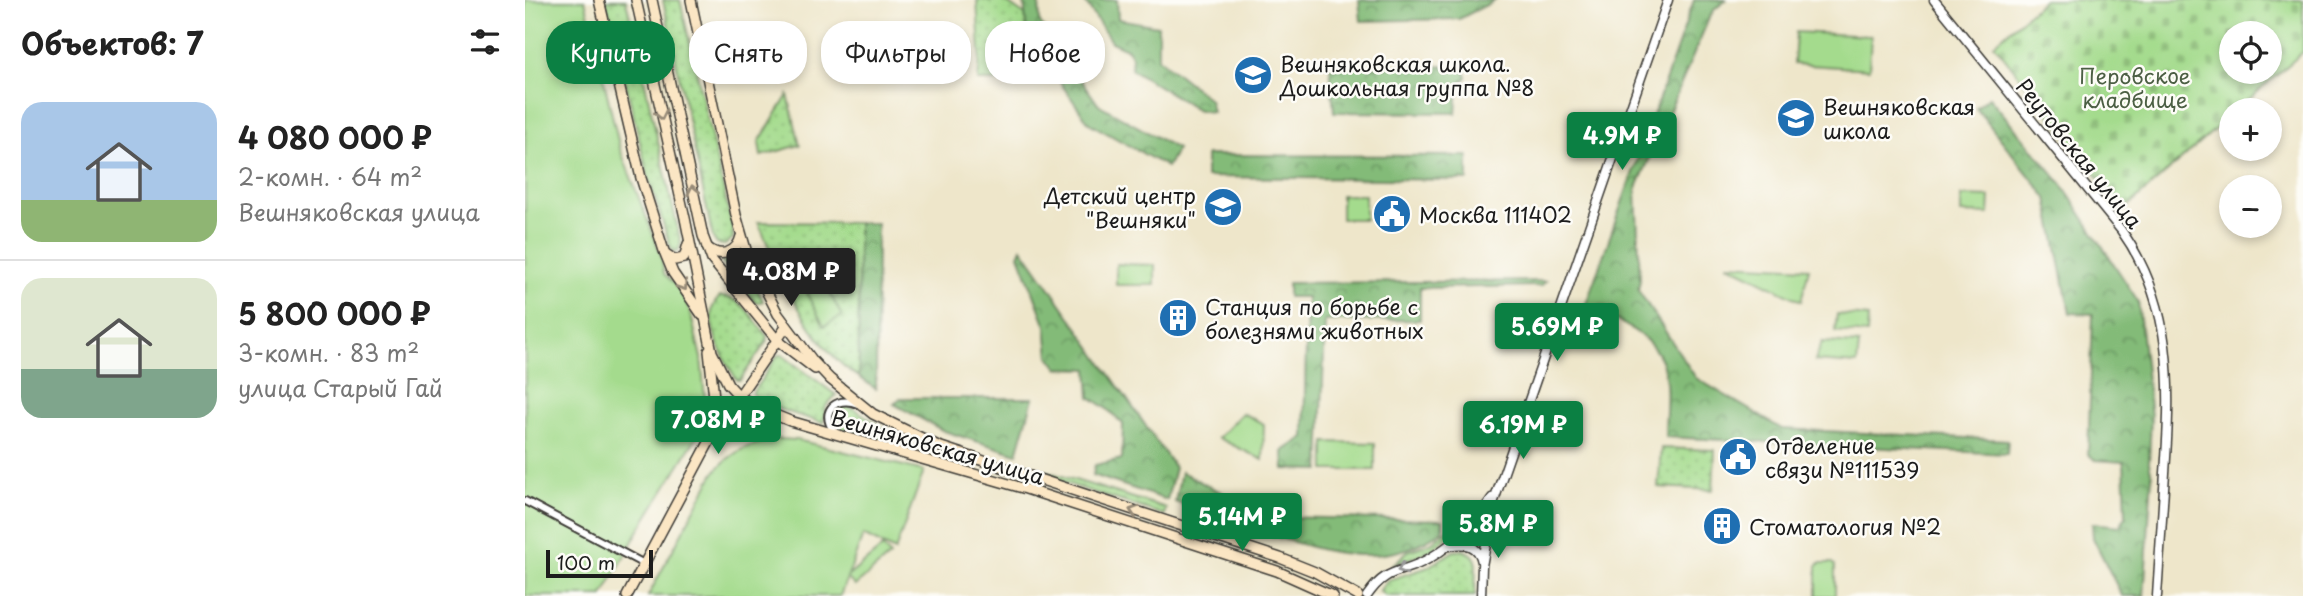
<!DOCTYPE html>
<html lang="ru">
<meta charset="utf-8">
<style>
:root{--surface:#fff;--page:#f2f2f2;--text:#222;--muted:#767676;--line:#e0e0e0;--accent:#0b8043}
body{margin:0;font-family:"Playpen Sans",sans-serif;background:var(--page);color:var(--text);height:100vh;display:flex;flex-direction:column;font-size:26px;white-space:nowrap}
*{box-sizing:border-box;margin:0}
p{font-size:23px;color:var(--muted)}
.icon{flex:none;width:38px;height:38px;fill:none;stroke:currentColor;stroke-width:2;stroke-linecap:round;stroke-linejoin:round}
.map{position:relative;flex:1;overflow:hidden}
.drawer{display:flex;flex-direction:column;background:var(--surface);width:525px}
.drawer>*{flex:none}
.banner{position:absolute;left:21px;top:21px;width:665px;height:63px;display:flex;gap:14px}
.fabs{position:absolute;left:1694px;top:21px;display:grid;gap:14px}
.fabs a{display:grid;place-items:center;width:63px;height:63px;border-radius:50%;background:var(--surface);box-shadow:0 4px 10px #0003;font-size:35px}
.scale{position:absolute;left:21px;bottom:18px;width:107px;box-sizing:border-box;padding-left:7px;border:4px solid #1c1c1c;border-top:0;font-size:19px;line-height:24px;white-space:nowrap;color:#1c1c1c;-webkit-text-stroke:5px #fdfcf7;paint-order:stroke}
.price{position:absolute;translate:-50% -60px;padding:0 16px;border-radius:7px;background:var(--accent);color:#fff;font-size:23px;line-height:46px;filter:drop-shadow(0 2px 4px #0008)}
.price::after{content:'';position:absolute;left:50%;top:42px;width:21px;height:16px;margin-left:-10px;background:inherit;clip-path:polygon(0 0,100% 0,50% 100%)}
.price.selected{background:#222;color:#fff}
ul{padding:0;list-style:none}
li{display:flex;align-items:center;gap:21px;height:175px;padding:0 21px}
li+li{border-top:2px solid var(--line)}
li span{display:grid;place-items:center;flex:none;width:196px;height:140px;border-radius:21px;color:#555}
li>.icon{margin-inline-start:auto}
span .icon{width:84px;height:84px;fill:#fffc;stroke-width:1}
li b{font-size:30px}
h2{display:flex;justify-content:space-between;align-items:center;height:84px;padding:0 21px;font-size:30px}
.chip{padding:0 24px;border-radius:28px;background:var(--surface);box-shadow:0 4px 10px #0003;font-size:24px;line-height:63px}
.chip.selected{background:var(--accent);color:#fff}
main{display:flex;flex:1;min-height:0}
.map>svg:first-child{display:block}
.grass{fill:url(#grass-dots);stroke:#607c54;stroke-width:2}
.forest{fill:url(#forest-crowns);stroke:#506c4a;stroke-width:2}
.cemetery{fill:url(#cemetery-stones);stroke:#607c54;stroke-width:2;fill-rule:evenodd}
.green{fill:#a4db8d;stroke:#607c54;stroke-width:2}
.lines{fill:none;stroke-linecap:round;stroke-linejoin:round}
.minor-casing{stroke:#3c3a36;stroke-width:10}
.tertiary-casing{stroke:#3c3a36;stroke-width:11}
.secondary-casing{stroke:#3c3a36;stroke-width:12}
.minor{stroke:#fff;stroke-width:6}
.tertiary{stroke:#fff;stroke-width:8}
.secondary{stroke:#fbe6c4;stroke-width:9}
.oneway{stroke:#978b78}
.oneway2{stroke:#999}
.labels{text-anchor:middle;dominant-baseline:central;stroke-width:5;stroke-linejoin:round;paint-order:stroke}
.poi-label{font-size:21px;fill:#1c1c1c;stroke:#fdfcf7;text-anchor:start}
.park-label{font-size:21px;fill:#4c5f44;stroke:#fdfcf7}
.street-label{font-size:21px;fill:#1c1c1c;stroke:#fdfcf7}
</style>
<main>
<section class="drawer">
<h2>Объектов: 7<svg class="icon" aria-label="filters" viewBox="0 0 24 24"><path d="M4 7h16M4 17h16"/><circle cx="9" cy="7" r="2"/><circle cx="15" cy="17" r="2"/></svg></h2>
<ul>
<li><span style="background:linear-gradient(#a9c7e8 70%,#8fb573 0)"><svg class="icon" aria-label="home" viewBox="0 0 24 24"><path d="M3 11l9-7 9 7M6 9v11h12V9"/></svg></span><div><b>4 080 000 ₽</b><p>2-комн. · 64 m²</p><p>Вешняковская улица</p></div></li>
<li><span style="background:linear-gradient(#dfe7d0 65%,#7fa58c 0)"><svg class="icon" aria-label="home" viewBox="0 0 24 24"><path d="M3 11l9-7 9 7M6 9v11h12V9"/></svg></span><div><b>5 800 000 ₽</b><p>3-комн. · 83 m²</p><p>улица Старый Гай</p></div></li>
</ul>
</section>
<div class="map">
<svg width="1778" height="596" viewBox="0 0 1778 596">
<defs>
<pattern id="grass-dots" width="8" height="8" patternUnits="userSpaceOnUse" patternTransform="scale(1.75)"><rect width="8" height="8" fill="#a4db8d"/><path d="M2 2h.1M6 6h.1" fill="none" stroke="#8dbb79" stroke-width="1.8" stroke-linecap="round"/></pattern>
<pattern id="forest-crowns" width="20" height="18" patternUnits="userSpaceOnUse" patternTransform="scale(1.75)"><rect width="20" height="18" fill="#83bb78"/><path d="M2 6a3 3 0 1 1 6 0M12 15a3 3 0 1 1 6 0" fill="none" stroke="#6a9762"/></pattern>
<pattern id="cemetery-stones" width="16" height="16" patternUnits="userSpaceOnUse" patternTransform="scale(1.75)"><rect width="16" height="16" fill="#a4db8d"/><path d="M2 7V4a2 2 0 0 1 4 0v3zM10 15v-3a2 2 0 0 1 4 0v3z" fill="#8dbb79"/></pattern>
</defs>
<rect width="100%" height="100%" fill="#fdfcf7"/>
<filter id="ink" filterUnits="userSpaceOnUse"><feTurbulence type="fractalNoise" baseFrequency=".0143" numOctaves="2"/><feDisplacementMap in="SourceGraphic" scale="14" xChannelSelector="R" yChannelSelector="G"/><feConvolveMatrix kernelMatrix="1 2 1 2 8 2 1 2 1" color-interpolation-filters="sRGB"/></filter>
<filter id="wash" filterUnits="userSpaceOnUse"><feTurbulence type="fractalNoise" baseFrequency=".00686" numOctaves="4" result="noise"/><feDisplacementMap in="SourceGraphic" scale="28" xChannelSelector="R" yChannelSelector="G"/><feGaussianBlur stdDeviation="1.57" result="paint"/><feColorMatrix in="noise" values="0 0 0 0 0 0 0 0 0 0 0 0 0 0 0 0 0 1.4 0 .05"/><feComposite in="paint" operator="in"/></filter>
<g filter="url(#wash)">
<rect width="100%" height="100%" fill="#eee6ca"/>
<g class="grass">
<polygon points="81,0 101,0 156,243 153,252 148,251 145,245 123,176"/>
<polygon points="138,0 155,0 208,231 208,238 200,245 192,244 188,238"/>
<polygon points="452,0 478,0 500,15 502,36 528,73 516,82 504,85 499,81 453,81 455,53"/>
<polygon points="263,95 275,145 236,156 234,142"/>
<path d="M233,222L333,223L334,377C286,349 254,271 233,222Z"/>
<polygon points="197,260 222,268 238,301 231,303 196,261"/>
<path d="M195,297C216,295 230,321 242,336V341L215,380H212C200,362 173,314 195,297Z"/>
<polygon points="253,355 257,355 311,395 301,406 298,423 248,407 228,395 228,392"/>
<path d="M320,405L325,406L366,433L367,441L362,442L315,428C308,423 306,416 311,408Z"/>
<polygon points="1136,448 1190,450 1188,490 1133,487"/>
<polygon points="498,464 641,508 639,515 497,469"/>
<polygon points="940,516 944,519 906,550 866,566 883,551 906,543"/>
<polygon points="938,550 948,555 951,560 950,596 861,596 854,591 863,580 901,568 929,551"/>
</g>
<g class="forest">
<polygon points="499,0 514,0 515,23 573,104 652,149 642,167 564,123 502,36"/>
<polygon points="559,0 592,0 593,19 633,26 633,58 684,99 687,112 673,110 606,69 607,57 602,49 586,42"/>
<polygon points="834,0 971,0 934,19 836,21"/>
<path d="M1169,0H1201L1190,9L1184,18L1111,190L1115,279L1113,290L1171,378L1257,429L1483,440L1482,454L1140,437C1140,415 1144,391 1139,370C1132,335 1090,319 1060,307Z"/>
<polygon points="937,66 942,77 933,86 931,113 809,112 805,67"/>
<polygon points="1464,97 1536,183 1613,301 1626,416 1624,463 1627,476 1619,596 1597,596 1568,538 1567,523 1595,526 1601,516 1599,462 1570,460 1563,454 1568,314 1545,313 1522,198 1451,108"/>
<polygon points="681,155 943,156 943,180 681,177"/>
<polygon points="333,223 352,223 351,389 334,377"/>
<polygon points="497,248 650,468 642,500 568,475 570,465 597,459 598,424 581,408 565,397 563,369 533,368 524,356 521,326 494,255"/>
<polygon points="1021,281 1016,286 895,288 895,320 800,321 795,470 759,469 758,451 779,437 782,297 763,297 763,283"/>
<polygon points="376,398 508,398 492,454 419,431 369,404"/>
<path d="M656,472L745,517L918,520V530C860,573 798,552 737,532C708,522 679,512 650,502Z"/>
</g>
<path class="cemetery" d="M1519,0H1778V52L1712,110H1706V115L1599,210L1469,44ZM1706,33H1745V72H1706Z"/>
<g class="green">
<polygon points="0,0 60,0 95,149 136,255 139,274 150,284 160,299 166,315 176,358 182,420 111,535 78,596 0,596"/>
<polygon points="1271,32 1346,36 1344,69 1269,64"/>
<rect x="816" y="195" width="24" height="24"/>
<polygon points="1436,196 1465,197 1464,214 1436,213"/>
<polygon points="591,264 630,265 630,285 591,285"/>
<polygon points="1202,264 1284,268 1276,301"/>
<polygon points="300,284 317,316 299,326 282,294"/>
<polygon points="1312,314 1343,317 1342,334 1310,331"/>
<polygon points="1297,342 1334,344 1332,364 1290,361"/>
<polygon points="717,413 739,424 738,460 693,438"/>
<path d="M254,439L272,440L399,471L370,551L338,535L323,576L358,547L365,556L330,586L322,578L315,596H123L189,473C208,449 226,444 254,439Z"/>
<polygon points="800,442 850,443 850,470 800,470"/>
<polygon points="1295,563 1307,563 1310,566 1310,596 1292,596 1292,566"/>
</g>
</g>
<g filter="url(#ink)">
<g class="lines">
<defs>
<g id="minor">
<path d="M312,434C292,415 309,394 333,404"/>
<polyline points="0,501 119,564"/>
</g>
<g id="tertiary">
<path d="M1409,0L1596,230C1649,304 1646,386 1640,473C1637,514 1635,555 1632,596"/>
<path d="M925,546C940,542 954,545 957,562"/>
<path d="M842,596C863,565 877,575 905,558C929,544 952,521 967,498"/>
<polyline points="956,596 957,566 969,501 1143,0"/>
</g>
<g id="secondary">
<polyline points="74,0 116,178 139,251 148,273 177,315"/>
<polyline points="111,0 160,218 187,352 203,384 214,396 233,408 265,421 501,489 752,571 808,596"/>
<polyline points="127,0 178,236 187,260 252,340 290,369"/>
<polyline points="166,0 211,215 222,253 253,314 288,361 305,379 348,414 413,446 755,558 790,572 833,596"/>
<path d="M182,247C195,259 212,253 216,236"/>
<polyline points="141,254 150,260 159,258 163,244"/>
<polyline points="184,351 190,407 189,431"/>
<polyline points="102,596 189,433 261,327"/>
</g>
</defs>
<use href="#minor" class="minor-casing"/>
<use href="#tertiary" class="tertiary-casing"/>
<use href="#secondary" class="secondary-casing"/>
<use href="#minor" class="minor"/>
<use href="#tertiary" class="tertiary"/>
<use href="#secondary" class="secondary"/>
</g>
<defs><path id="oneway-chevron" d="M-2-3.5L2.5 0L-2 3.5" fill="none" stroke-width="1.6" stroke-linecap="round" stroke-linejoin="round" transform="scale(1.75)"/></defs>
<g class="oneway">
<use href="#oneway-chevron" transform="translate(136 115) rotate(78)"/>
<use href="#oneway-chevron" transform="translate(168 190) rotate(-102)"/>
<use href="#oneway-chevron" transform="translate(158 286) rotate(55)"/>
<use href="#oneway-chevron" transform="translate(609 511) rotate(-162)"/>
</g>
<use class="oneway2" href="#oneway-chevron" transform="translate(877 569) rotate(162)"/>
</g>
<defs>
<symbol id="school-disc" viewBox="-11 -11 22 22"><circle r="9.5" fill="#1f6fb2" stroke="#fdfcf7"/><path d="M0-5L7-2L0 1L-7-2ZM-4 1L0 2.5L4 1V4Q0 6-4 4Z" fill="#fff"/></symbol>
<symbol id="civic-disc" viewBox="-11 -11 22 22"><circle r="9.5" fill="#1f6fb2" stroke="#fdfcf7"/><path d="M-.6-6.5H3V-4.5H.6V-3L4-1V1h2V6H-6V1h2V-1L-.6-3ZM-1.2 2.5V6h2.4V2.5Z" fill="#fff"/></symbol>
<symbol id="building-disc" viewBox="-11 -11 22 22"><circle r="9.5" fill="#1f6fb2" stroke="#fdfcf7"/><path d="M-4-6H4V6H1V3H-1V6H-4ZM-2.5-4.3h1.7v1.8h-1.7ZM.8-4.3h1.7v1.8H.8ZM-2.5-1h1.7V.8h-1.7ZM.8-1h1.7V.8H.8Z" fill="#fff"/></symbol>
</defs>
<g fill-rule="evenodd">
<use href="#school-disc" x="706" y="53" width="44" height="44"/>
<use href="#school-disc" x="1249" y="96" width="44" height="44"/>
<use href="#school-disc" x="676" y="185" width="44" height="44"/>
<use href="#civic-disc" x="845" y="192" width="44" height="44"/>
<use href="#building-disc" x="631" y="296" width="44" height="44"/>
<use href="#civic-disc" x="1191" y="435" width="44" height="44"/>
<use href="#building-disc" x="1175" y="504" width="44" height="44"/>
</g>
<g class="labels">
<g class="poi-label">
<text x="755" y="63">Вешняковская школа.<tspan x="755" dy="24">Дошкольная группа №8</tspan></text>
<text x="1298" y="106">Вешняковская<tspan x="1298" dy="24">школа</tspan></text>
<text x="671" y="195" text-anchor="end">Детский центр<tspan x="671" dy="24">"Вешняки"</tspan></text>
<text x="894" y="214">Москва 111402</text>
<text x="680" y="306">Станция по борьбе с<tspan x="680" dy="24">болезнями животных</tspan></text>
<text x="1240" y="445">Отделение<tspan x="1240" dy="24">связи №111539</tspan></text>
<text x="1224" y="526">Стоматология №2</text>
</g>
<g class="park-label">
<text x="1610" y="75">Перовское<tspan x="1610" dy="24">кладбище</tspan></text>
</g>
<g class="street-label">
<text transform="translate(1555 153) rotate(51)">Реутовская улица</text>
<text transform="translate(413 446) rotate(16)">Вешняковская улица</text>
</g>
</g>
</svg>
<div class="fabs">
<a><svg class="icon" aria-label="locate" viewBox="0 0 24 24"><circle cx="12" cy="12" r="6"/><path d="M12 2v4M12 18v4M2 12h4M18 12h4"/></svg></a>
<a>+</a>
<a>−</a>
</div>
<div class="scale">100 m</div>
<b class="price" style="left:1097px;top:172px">4.9M ₽</b>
<b class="price selected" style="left:266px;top:308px">4.08M ₽</b>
<b class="price" style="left:1032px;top:363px">5.69M ₽</b>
<b class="price" style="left:193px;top:456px">7.08M ₽</b>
<b class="price" style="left:998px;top:461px">6.19M ₽</b>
<b class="price" style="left:717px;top:553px">5.14M ₽</b>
<b class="price" style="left:973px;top:560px">5.8M ₽</b>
<div class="banner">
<a class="chip selected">Купить</a>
<a class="chip">Снять</a>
<a class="chip">Фильтры</a>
<a class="chip">Новое</a>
</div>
</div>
</main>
